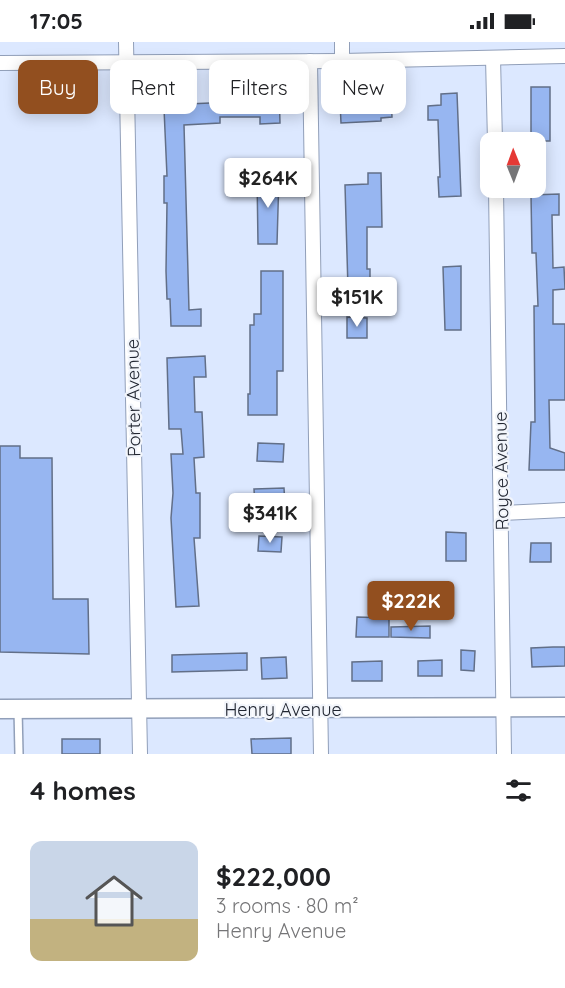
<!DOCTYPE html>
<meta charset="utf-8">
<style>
:root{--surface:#fff;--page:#f2f2f2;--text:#202124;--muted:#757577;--accent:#924f1f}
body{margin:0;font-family:Quicksand,sans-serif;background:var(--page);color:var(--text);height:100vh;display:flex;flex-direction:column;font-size:22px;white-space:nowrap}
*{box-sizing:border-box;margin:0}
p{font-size:20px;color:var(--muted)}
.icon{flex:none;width:33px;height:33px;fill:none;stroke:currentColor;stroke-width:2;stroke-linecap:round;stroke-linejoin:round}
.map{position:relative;height:712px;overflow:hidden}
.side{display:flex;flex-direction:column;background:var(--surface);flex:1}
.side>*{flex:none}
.banner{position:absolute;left:18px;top:18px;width:530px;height:54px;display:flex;gap:12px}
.needle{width:39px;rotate:359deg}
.tools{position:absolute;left:480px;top:90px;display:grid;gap:12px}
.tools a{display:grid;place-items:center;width:66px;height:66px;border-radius:12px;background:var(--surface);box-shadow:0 3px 15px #0003;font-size:30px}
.price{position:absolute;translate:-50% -51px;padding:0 14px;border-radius:6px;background:#fff;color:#222;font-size:20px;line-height:39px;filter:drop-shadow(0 2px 3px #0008)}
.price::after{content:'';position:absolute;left:50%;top:36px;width:18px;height:14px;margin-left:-9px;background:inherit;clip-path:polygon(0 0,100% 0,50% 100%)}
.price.active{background:var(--accent);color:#fff}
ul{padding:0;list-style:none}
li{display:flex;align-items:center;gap:18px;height:150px;padding:0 30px}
li span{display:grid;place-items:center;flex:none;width:168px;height:120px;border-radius:12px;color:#555}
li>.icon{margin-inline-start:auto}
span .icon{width:72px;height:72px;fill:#fffc;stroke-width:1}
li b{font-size:26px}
h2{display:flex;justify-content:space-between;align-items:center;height:72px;padding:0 30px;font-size:26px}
.pill{padding:0 21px;border-radius:12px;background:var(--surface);box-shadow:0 3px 15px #0003;font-size:21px;line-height:54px}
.pill.active{background:var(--accent);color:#fff}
.status{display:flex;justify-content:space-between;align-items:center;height:42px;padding:0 30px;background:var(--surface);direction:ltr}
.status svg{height:16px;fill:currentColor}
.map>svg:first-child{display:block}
.building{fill:#97b6f1;stroke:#626f88;stroke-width:1.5}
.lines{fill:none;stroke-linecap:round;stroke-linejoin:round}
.lane-casing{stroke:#919fb9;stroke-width:10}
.street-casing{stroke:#919fb9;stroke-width:16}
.secondary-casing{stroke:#919fb9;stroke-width:21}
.lane{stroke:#fff;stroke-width:7}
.street{stroke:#fff;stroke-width:14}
.secondary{stroke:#fff;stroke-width:18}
.labels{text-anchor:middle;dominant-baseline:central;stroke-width:4.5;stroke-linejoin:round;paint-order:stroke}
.street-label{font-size:18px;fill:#212631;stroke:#f2f5fb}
</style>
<div class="status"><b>17:05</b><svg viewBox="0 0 49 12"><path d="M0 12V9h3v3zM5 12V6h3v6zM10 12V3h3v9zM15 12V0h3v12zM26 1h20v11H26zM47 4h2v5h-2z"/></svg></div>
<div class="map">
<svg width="565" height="712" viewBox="0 0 565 712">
<rect width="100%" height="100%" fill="#dce8ff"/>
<g class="building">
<polygon points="163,44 187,44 187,62 234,60 234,57 259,57 259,46 279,45 280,81 260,82 260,75 220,75 220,81 184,83 189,268 201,267 201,284 171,284 170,257 167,257 166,229 167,161 164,161 164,134 167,134"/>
<rect x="531" y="45" width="19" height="54"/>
<polygon points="457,51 461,154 439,155 438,135 440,135 438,78 428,78 428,64 441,63 441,52"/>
<polygon points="391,55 392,75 381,76 381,79 341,81 340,60"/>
<polygon points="368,131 381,131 382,185 367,185 367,227 370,227 370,247 348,247 345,143 368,142"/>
<polygon points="257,133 279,133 277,202 258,202"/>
<polygon points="559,152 559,173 552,173 553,226 564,225 565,247 553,248 553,282 565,282 565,358 549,358 550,406 565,411 565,428 529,428 531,380 535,380 534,264 538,264 536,211 532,211 531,153"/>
<polygon points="461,224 461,288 445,288 443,225"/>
<polygon points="261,229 283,229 283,329 277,329 277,373 248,373 248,352 250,352 250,283 254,283 254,272 261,272"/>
<polygon points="347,275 367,276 367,296 347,296"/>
<polygon points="205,314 206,335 194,335 195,370 202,370 204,415 194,416 196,451 200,451 200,496 194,496 199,564 176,565 171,476 173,451 171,412 183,412 181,387 169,387 167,316"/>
<polygon points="258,401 284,402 283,420 257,419"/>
<polygon points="0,404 20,404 20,416 52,416 53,557 88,557 89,612 0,610"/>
<polygon points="284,446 285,463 255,464 254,447"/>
<polygon points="446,490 466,491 466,519 446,519"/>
<polygon points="259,494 282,495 281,510 258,509"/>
<polygon points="531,501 551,501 551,520 530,520"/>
<polygon points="357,575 389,576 389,595 356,595"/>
<polygon points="430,584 430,596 391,595 391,585"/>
<polygon points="553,605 565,605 565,624 532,625 531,606"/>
<polygon points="461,608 475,609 474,629 461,628"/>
<polygon points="247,611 247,628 172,630 172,613"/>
<polygon points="286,615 287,636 262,637 261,616"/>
<polygon points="442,618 442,634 418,634 418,619"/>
<polygon points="382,619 382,639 352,639 352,620"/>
<polygon points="291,696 291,712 252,712 251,697"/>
<rect x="62" y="697" width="38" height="15"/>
</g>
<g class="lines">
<defs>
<polyline id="lane" points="18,667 19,712"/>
<g id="street">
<polyline points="126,0 140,712"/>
<polyline points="342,0 342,19"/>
<polyline points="493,16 495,100"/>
<polyline points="310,19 321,712"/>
<polyline points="0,21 342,19 565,14"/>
<polyline points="496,146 504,712"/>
<polyline points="501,471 565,468"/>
</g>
<polyline id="secondary" points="0,667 565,665"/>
</defs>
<use href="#lane" class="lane-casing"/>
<use href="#street" class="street-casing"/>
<use href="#secondary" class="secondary-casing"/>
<use href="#lane" class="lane"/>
<use href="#street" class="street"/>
<use href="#secondary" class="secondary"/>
</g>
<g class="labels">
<g class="street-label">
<text transform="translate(133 356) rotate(-91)">Porter Avenue</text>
<text transform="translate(501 429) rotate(-91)">Royce Avenue</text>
<text x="283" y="667">Henry Avenue</text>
</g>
</g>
</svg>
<div class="tools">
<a><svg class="needle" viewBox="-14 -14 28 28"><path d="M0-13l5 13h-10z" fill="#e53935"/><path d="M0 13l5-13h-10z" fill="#757577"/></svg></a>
</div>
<b class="price" style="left:268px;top:167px">$264K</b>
<b class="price" style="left:357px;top:286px">$151K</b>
<b class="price" style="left:270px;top:502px">$341K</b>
<b class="price active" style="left:411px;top:590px">$222K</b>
<div class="banner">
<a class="pill active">Buy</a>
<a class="pill">Rent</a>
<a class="pill">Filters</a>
<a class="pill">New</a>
</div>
</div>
<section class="side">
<h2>4 homes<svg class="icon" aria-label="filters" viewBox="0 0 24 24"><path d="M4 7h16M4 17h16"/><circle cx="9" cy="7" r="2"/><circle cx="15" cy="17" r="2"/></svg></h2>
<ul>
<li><span style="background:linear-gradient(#c9d6e8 65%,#c2b280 0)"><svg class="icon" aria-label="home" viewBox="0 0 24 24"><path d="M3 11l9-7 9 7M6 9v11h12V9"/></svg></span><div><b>$222,000</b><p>3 rooms · 80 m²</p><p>Henry Avenue</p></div></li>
</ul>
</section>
